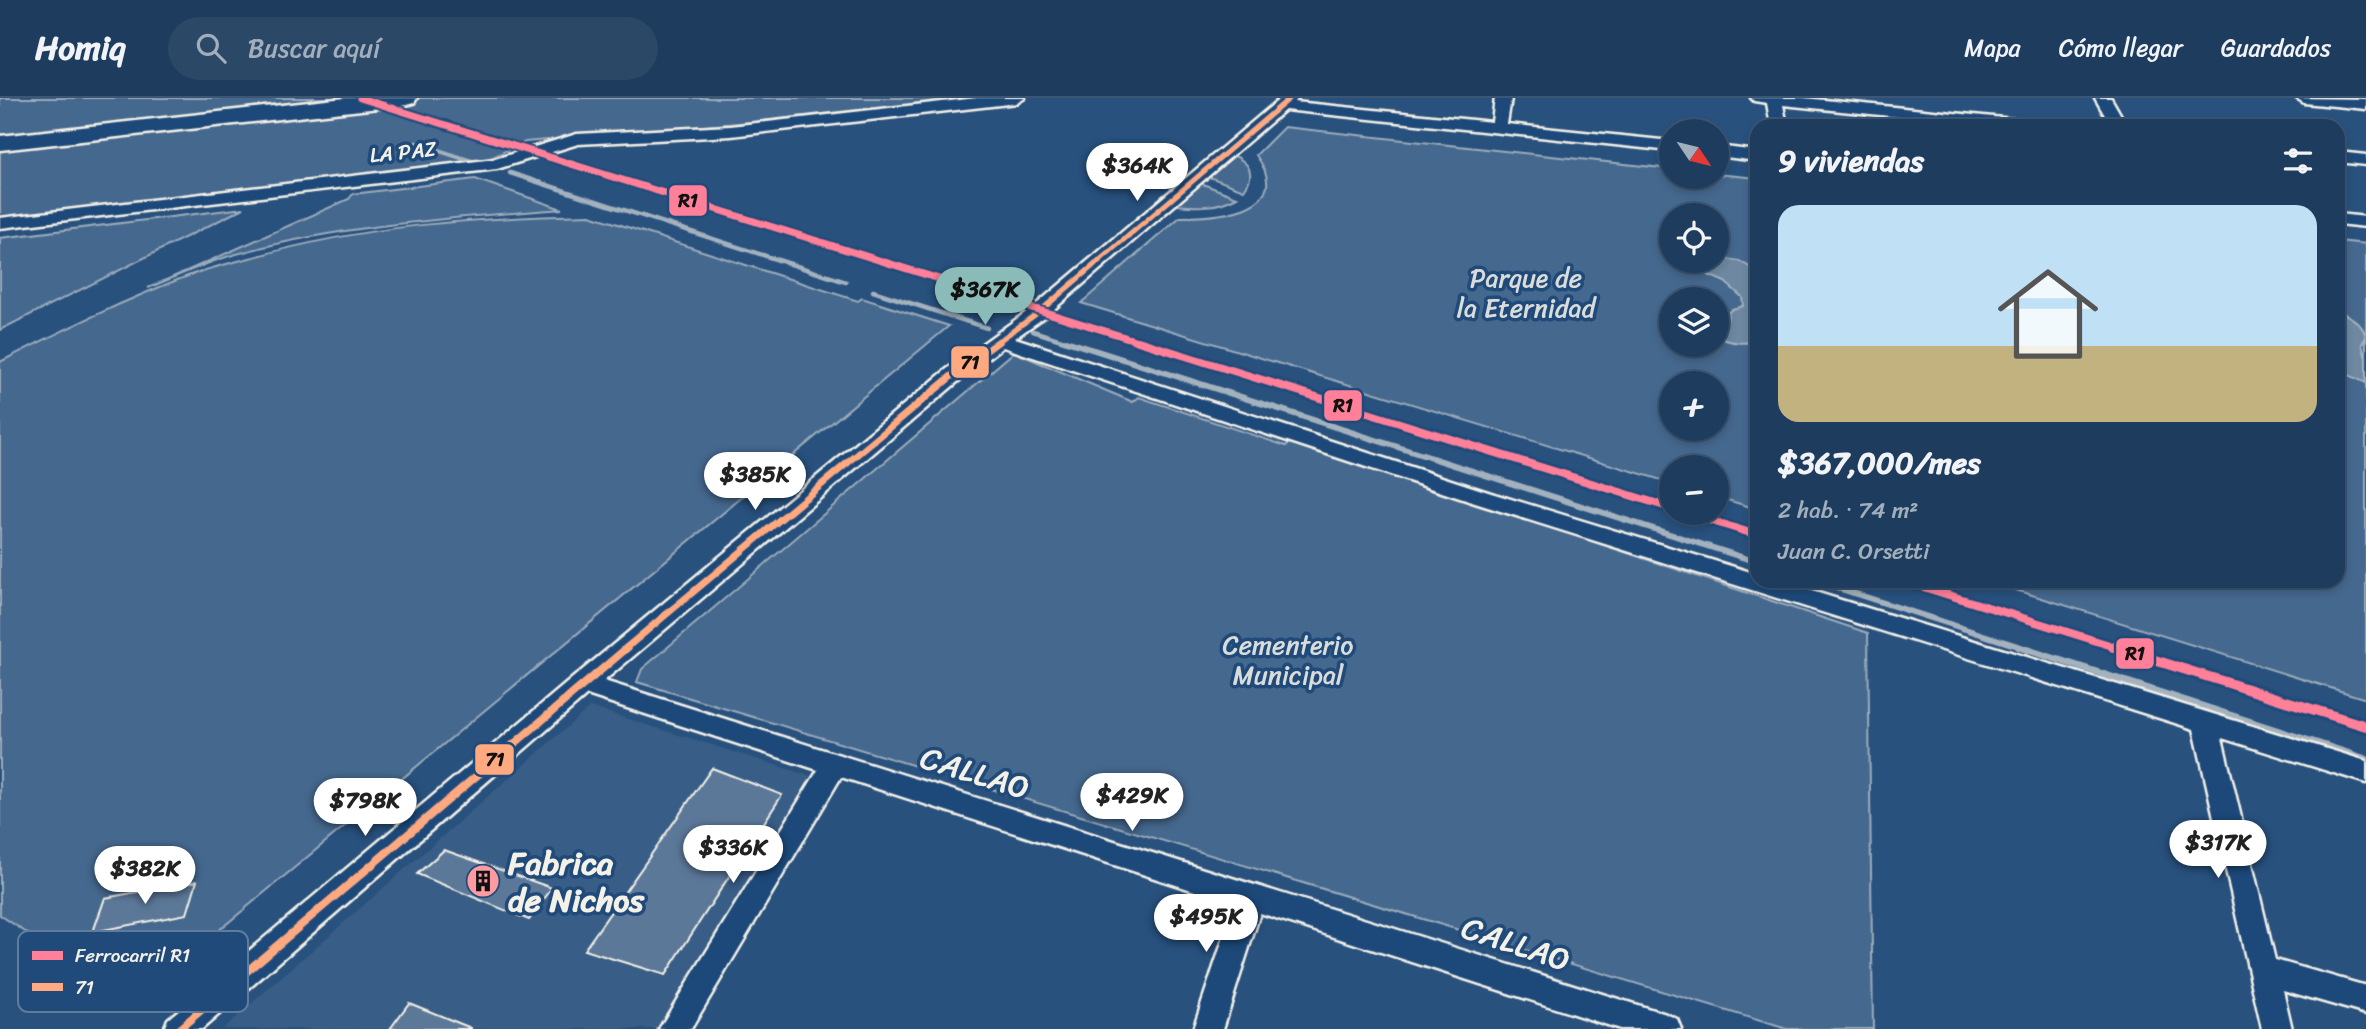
<!DOCTYPE html>
<html lang="es">
<meta charset="utf-8">
<style>
:root{--surface:#1e3d5e;--page:#2b4867;--text:#f1f3f6;--muted:#a1aebc;--line:#3c5673;--accent:#8bbbb9}
body{margin:0;font-family:Sriracha,sans-serif;background:var(--page);color:var(--text);height:100vh;display:flex;flex-direction:column;font-size:26px;white-space:nowrap}
*{box-sizing:border-box;margin:0}
p{font-size:23px;color:var(--muted)}
.icon{flex:none;width:38px;height:38px;fill:none;stroke:currentColor;stroke-width:2;stroke-linecap:round;stroke-linejoin:round}
.map{position:relative;flex:1;overflow:hidden}
.drawer{position:absolute;left:1750px;top:21px;width:595px;height:469px;display:flex;flex-direction:column;background:var(--surface);border-radius:21px;box-shadow:0 4px 10px #0003,0 0 0 2px var(--line)}
.drawer>*{flex:none}
.needle{width:46px;rotate:125deg}
.buttons{position:absolute;left:1659px;top:21px;display:grid;gap:14px}
.buttons a{display:grid;place-items:center;width:70px;height:70px;border-radius:50%;background:var(--surface);box-shadow:0 4px 10px #0003,0 0 0 2px var(--line);font-size:35px}
.price{position:absolute;translate:-50% -60px;padding:0 16px;border-radius:24px;background:#fff;color:#222;font-size:23px;line-height:46px;filter:drop-shadow(0 2px 4px #0008)}
.price::after{content:'';position:absolute;left:50%;top:42px;width:21px;height:16px;margin-left:-10px;background:inherit;clip-path:polygon(0 0,100% 0,50% 100%)}
.price.current{background:var(--accent);color:#111}
ul{padding:0;list-style:none}
li{display:grid;align-content:center;gap:14px;height:371px;padding:0 28px}
li+li{border-top:2px solid var(--line)}
li span{display:grid;place-items:center;height:217px;border-radius:21px;color:#555}
li>.icon{margin-inline-start:auto}
span .icon{width:126px;height:126px;fill:#fffc;stroke-width:1}
li b{font-size:30px}
h2{display:flex;justify-content:space-between;align-items:center;height:84px;padding:0 28px;font-size:30px}
header{display:flex;align-items:center;gap:42px;box-sizing:border-box;height:98px;padding:0 35px;background:var(--surface);border-bottom:2px solid var(--line)}
header strong{font-size:33px}
nav{display:flex;gap:38px;margin-inline-start:auto;font-size:24px}
.search{width:490px;height:63px;background:var(--page);display:flex;align-items:center;gap:18px;box-sizing:border-box;padding:0 24px;border-radius:38px;color:var(--muted);font-size:26px}
.map>svg:first-child{display:block}
.built{fill:#375d86}
.green{fill:#45688e;stroke:#9cacbb;stroke-width:2;fill-rule:evenodd}
.water{fill:#6e88a2;stroke:#a4b2be;stroke-width:2}
.lines{fill:none;stroke-linecap:round;stroke-linejoin:round}
.stream-far2{stroke:#a4b2be;stroke-width:4.5}
.stream-far1{stroke:#a4b2be;stroke-width:6}
.stream{stroke:#a4b2be;stroke-width:7}
.building{fill:#5b7899;stroke:#f4f1e8;stroke-width:2}
.minor-casing{stroke:#f4f1e8;stroke-width:5}
.highway-casing{stroke:#f4f1e8;stroke-width:5}
.minor{fill:#1f4a7a;fill-rule:evenodd}
.highway{fill:#1f4a7a;fill-rule:evenodd}
.bus-1-far2-casing{stroke:#1f4a7a;stroke-width:10}
.bus-1-far1-casing{stroke:#1f4a7a;stroke-width:12}
.bus-1-casing{stroke:#1f4a7a;stroke-width:13}
.bus-1-far2{stroke:#ffa980;stroke-width:5}
.bus-1-far1{stroke:#ffa980;stroke-width:7}
.bus-1{stroke:#ffa980;stroke-width:8}
.rail-1-far2-casing{stroke:#1f4a7a;stroke-width:11}
.rail-1-far1-casing{stroke:#1f4a7a;stroke-width:13}
.rail-1-casing{stroke:#1f4a7a;stroke-width:16}
.rail-1-far2{stroke:#ff8098;stroke-width:7}
.rail-1-far1{stroke:#ff8098;stroke-width:8}
.rail-1{stroke:#ff8098;stroke-width:10}
.labels{text-anchor:middle;dominant-baseline:central;stroke-width:7;stroke-linejoin:round;paint-order:stroke}
.far-street-label{font-size:21px;fill:#f4f1e8;stroke:#1f4a7a}
.park-label{font-size:26px;fill:#dadcda;stroke:#1f4a7a}
.near-street-label{font-size:32px;fill:#f4f1e8;stroke:#1f4a7a}
.near-poi-label{font-size:32px;font-weight:bold;fill:#f4f1e8;stroke:#1f4a7a;text-anchor:start}
.key{fill:#1f4a7a;stroke:#5f7c9b;stroke-width:2}
.key-label{font-size:19px;fill:#f4f1e8}
.line-badge{stroke:#1f4a7a;stroke-width:2.5}
.pale-badge-label{font-size:19px;text-anchor:middle;font-weight:bold;fill:#111}
</style>
<header>
<strong>Homiq</strong>
<div class="search"><svg class="icon" aria-label="search" viewBox="0 0 24 24"><circle cx="10" cy="10" r="6"/><path d="M15 15l6 6"/></svg>Buscar aquí</div>
<nav><a>Mapa</a><a>Cómo llegar</a><a>Guardados</a></nav>
</header>
<div class="map">
<svg width="2366" height="931" viewBox="0 0 2366 931">
<rect width="100%" height="100%" fill="#28517e"/>
<filter id="ink" filterUnits="userSpaceOnUse"><feTurbulence type="fractalNoise" baseFrequency=".0143" numOctaves="2"/><feDisplacementMap in="SourceGraphic" scale="14" xChannelSelector="R" yChannelSelector="G"/><feConvolveMatrix kernelMatrix="1 2 1 2 8 2 1 2 1" color-interpolation-filters="sRGB"/></filter>
<g filter="url(#ink)">
<polygon class="built" points="590,609 814,679 656,931 222,931"/>
<g class="green">
<polygon points="0,0 1020,0 525,44 484,63 0,125"/>
<path d="M1284,29L1671,71V79H1717V76L1757,80V411L1717,399V369H1671V385L1081,205L1180,119C1219,119 1296,113 1256,57ZM1671,117H1717V163H1671ZM1671,201H1717V247H1671ZM1671,285H1717V331H1671Z"/>
<path d="M1233,57C1250,65 1256,76 1244,92L1209,79Z"/>
<path d="M475,81L562,111C452,120 340,127 233,157C204,165 176,179 148,190L349,101L353,96Z"/>
<path d="M1200,85L1237,99C1217,110 1198,109 1176,107Z"/>
<polygon points="244,110 0,232 0,140"/>
<path d="M590,117L858,203L862,200L949,228L131,905L0,817V264C63,232 126,201 193,176C213,169 234,164 254,159C367,127 474,120 590,117Z"/>
<polygon points="2338,143 2366,146 2366,601 1987,483 2338,483"/>
<polygon points="1014,254 1133,304 1139,299 1286,348 1291,343 1868,535 1873,931 1787,931 637,584 642,571"/>
</g>
<g class="water">
<path d="M1727,161L1739,163L1757,173V241C1744,248 1730,244 1717,239V223L1721,225L1727,222L1728,215L1732,211L1743,208L1742,199L1725,184L1706,176L1703,170L1711,163Z"/>
<path d="M2338,213C2350,218 2363,225 2366,239L2362,246L2366,260V285L2338,272Z"/>
</g>
<g class="lines">
<g class="stream-far2">
<polyline points="416,45 474,64"/>
<polyline points="510,75 846,184"/>
<polyline points="873,193 987,230"/>
<polyline points="1033,233 1071,245"/>
</g>
<g class="stream-far1">
<polyline points="1066,243 1757,464"/>
<polyline points="1816,483 2024,550"/>
</g>
<polyline class="stream" points="2019,549 2366,661"/>
</g>
<g class="building">
<polygon points="712,670 782,697 665,877 584,852"/>
<polygon points="444,752 552,790 529,822 417,776"/>
<polygon points="197,783 187,816 93,834 105,800"/>
<polygon points="409,905 471,930 471,931 390,931"/>
</g>
<g class="lines">
<defs>
<g id="minor">
<polygon points="977,0 1025,0 1017,5 731,38 578,46 497,71 0,130 0,120 495,61 577,36 731,28"/>
<polygon points="1281,0 1298,0 1295,4 1492,24 1495,0 1511,0 1507,26 1671,43 1671,53 1285,12 1046,218 1015,240 1491,395 1757,476 1757,483 1779,483 2366,663 2366,685 2222,640 2275,862 2366,888 2366,916 2283,892 2292,931 2262,931 2194,631 1475,405 1003,249 961,281 604,583 1666,916 1677,921 1681,931 1620,931 1260,815 1223,931 1193,931 1235,806 841,679 691,931 659,931 818,672 587,597 202,931 164,931 168,921 574,579 947,271 1032,210"/>
<polygon points="1751,0 1804,0 2033,23 2041,28 1987,28 1783,7 1787,28 1771,28 1767,5 1754,3"/>
<polygon points="2095,0 2111,0 2127,28 2111,28"/>
<polygon points="2296,0 2366,1 2366,11 2304,5"/>
<polygon points="1717,48 1757,53 1757,63 1717,58"/>
<polygon points="2338,54 2366,57 2366,67 2338,64"/>
<polygon points="2338,116 2366,119 2366,129 2338,126"/>
</g>
<polygon id="highway" points="345,0 417,0 414,5 406,7 0,52 0,38"/>
</defs>
<use href="#minor" class="minor-casing"/>
<use href="#highway" class="highway-casing"/>
<use href="#minor" class="minor"/>
<use href="#highway" class="highway"/>
<defs>
<polyline id="bus-1-far2" points="996,245 1039,214 1290,0"/>
<polyline id="bus-1-far1" points="626,550 954,276 999,243"/>
<polyline id="bus-1" points="179,931 628,549"/>
</defs>
<use href="#bus-1-far2" class="bus-1-far2-casing"/>
<use href="#bus-1-far1" class="bus-1-far1-casing"/>
<use href="#bus-1" class="bus-1-casing"/>
<use href="#bus-1-far2" class="bus-1-far2"/>
<use href="#bus-1-far1" class="bus-1-far1"/>
<use href="#bus-1" class="bus-1"/>
<defs>
<polyline id="rail-1-far2" points="360,0 1144,245"/>
<g id="rail-1-far1">
<polyline points="1138,243 1671,410"/>
<polyline points="1686,415 1757,437"/>
<polyline points="1904,483 2119,550"/>
</g>
<polyline id="rail-1" points="2113,549 2366,628"/>
</defs>
<use href="#rail-1-far2" class="rail-1-far2-casing"/>
<use href="#rail-1-far1" class="rail-1-far1-casing"/>
<use href="#rail-1" class="rail-1-casing"/>
<use href="#rail-1-far2" class="rail-1-far2"/>
<use href="#rail-1-far1" class="rail-1-far1"/>
<use href="#rail-1" class="rail-1"/>
</g>
</g>
<defs>
<symbol id="building-disc" viewBox="-11 -11 22 22"><circle r="9.5" fill="#ff9aa2" stroke="#1f4a7a"/><path d="M-4-6H4V6H1V3H-1V6H-4ZM-2.5-4.3h1.7v1.8h-1.7ZM.8-4.3h1.7v1.8H.8ZM-2.5-1h1.7V.8h-1.7ZM.8-1h1.7V.8H.8Z" fill="#111"/></symbol>
</defs>
<g fill-rule="evenodd">
<use href="#building-disc" x="464" y="764" width="38" height="38"/>
</g>
<g class="labels">
<g class="far-street-label">
<text transform="translate(403 54) rotate(-6)">LA PAZ</text>
</g>
<g class="park-label">
<text x="1526" y="180">Parque de<tspan x="1526" dy="30">la Eternidad</tspan></text>
<text x="1288" y="547">Cementerio<tspan x="1288" dy="30">Municipal</tspan></text>
</g>
<g class="near-street-label">
<text transform="translate(975 675) rotate(17)">CALLAO</text>
<text transform="translate(1516 846) rotate(18)">CALLAO</text>
</g>
<g class="near-poi-label">
<text x="508" y="765">Fabrica<tspan x="508" dy="37">de Nichos</tspan></text>
</g>
</g>
<rect x="18" y="833" width="230" height="81" rx="10" class="key"/>
<rect x="32" y="853" width="31" height="9" fill="#ff8098"/>
<rect x="32" y="885" width="31" height="8" fill="#ffa980"/>
<g class="key-label">
<text x="75" y="864">Ferrocarril R1</text>
<text x="75" y="896">71</text>
</g>
<g class="line-badge">
<rect x="668" y="86" width="40" height="33" rx="7" fill="#ff8098"/>
<rect x="950" y="247" width="40" height="34" rx="7" fill="#ffa980"/>
<rect x="1323" y="291" width="40" height="33" rx="7" fill="#ff8098"/>
<rect x="2115" y="539" width="40" height="33" rx="7" fill="#ff8098"/>
<rect x="474" y="645" width="41" height="33" rx="7" fill="#ffa980"/>
</g>
<g class="pale-badge-label">
<text x="688" y="109">R1</text>
<text x="970" y="271">71</text>
<text x="1343" y="314">R1</text>
<text x="2135" y="562">R1</text>
<text x="495" y="668">71</text>
</g>
</svg>
<div class="buttons">
<a><svg class="needle" viewBox="-14 -14 28 28"><path d="M0-13l5 13h-10z" fill="#e53935"/><path d="M0 13l5-13h-10z" fill="#a1aebc"/></svg></a>
<a><svg class="icon" aria-label="locate" viewBox="0 0 24 24"><circle cx="12" cy="12" r="6"/><path d="M12 2v4M12 18v4M2 12h4M18 12h4"/></svg></a>
<a><svg class="icon" aria-label="layers" viewBox="0 0 24 24"><path d="M12 4l9 5-9 5-9-5zM3 14l9 5 9-5"/></svg></a>
<a>+</a>
<a>−</a>
</div>
<b class="price" style="left:1137px;top:105px">$364K</b>
<b class="price current" style="left:985px;top:229px">$367K</b>
<b class="price" style="left:755px;top:414px">$385K</b>
<b class="price" style="left:1132px;top:735px">$429K</b>
<b class="price" style="left:365px;top:740px">$798K</b>
<b class="price" style="left:2218px;top:782px">$317K</b>
<b class="price" style="left:733px;top:787px">$336K</b>
<b class="price" style="left:145px;top:808px">$382K</b>
<b class="price" style="left:1206px;top:856px">$495K</b>
<section class="drawer">
<h2>9 viviendas<svg class="icon" aria-label="filters" viewBox="0 0 24 24"><path d="M4 7h16M4 17h16"/><circle cx="9" cy="7" r="2"/><circle cx="15" cy="17" r="2"/></svg></h2>
<ul>
<li><span style="background:linear-gradient(#bfe0f5 65%,#c2b280 0)"><svg class="icon" aria-label="home" viewBox="0 0 24 24"><path d="M3 11l9-7 9 7M6 9v11h12V9"/></svg></span><div><b>$367,000/mes</b><p>2 hab. · 74 m²</p><p>Juan C. Orsetti</p></div></li>
</ul>
</section>
</div>
